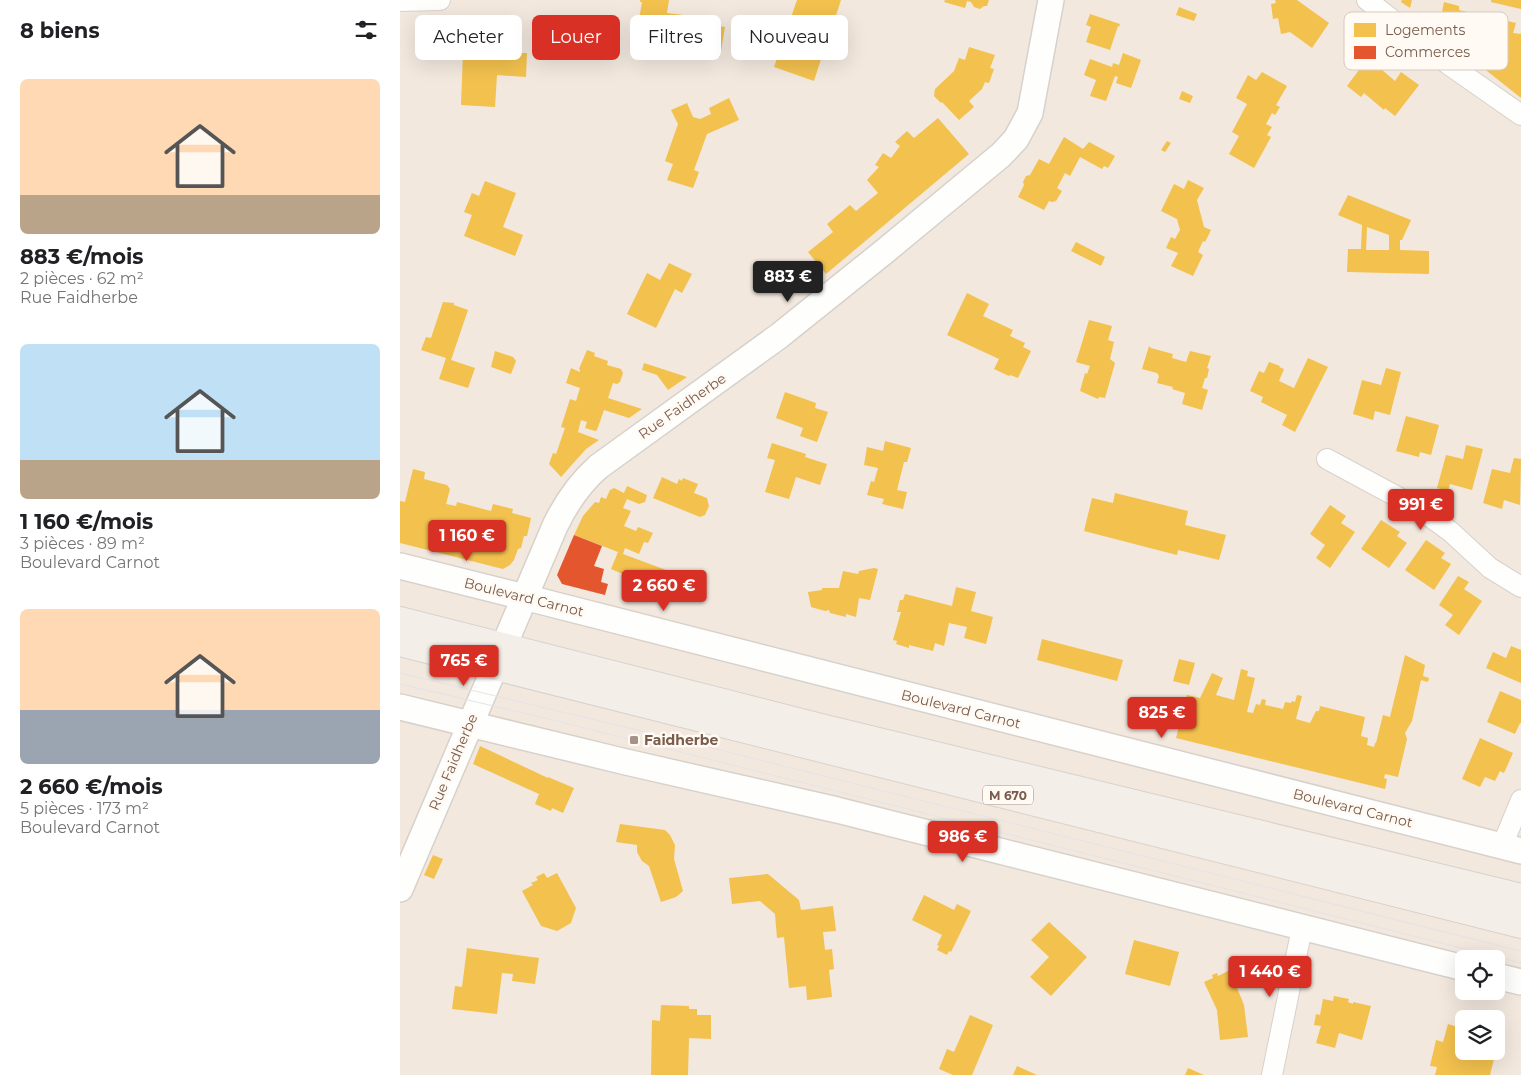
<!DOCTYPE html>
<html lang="fr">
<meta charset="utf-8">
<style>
:root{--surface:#fff;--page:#f6f6f6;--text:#202124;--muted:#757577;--accent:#d93025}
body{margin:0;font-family:Montserrat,sans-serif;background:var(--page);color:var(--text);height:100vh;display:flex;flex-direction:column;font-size:19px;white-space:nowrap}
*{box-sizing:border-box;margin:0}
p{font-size:16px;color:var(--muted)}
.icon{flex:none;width:28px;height:28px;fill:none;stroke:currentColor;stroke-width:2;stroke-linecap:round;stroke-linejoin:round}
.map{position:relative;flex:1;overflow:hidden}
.side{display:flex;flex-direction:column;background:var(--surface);width:400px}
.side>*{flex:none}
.banner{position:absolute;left:15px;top:15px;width:475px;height:45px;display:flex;gap:10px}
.fabs{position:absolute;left:1055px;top:950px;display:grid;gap:10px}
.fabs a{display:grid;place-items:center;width:50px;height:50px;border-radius:8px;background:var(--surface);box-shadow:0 5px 20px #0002;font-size:25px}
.price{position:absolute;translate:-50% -42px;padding:0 11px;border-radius:5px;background:var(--accent);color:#fff;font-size:16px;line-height:32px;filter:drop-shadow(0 1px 2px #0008)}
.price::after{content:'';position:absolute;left:50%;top:30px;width:15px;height:11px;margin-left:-8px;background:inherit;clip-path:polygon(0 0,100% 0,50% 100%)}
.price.current{background:#222;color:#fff}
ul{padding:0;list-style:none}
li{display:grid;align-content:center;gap:10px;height:265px;padding:0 20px}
li span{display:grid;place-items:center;height:155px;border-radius:8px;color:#555}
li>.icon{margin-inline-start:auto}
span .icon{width:90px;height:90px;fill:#fffc;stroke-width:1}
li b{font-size:21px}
h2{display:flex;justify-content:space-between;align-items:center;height:60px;padding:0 20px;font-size:21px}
.tag{padding:0 18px;border-radius:8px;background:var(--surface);box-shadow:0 5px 20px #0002;font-size:18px;line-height:45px}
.tag.current{background:var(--accent);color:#fff}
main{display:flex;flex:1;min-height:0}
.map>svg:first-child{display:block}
.residential{fill:#f2e8de;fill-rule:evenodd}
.homes{fill:#f2c14e;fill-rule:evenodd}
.shops{fill:#e4572e}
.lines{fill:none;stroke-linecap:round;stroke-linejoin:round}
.minor-casing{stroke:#d7d1cb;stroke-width:22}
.tertiary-casing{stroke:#d7d1cb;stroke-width:28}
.primary-casing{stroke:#dad1cc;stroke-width:30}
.minor{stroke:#fefefd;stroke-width:20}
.tertiary{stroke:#fefefd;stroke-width:25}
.primary{stroke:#f3eee8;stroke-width:28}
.tram{stroke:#e6e3e7;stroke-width:1}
.poi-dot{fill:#a69286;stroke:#fffaf3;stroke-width:2}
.labels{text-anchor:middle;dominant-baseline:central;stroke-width:5;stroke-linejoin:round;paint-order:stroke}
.shield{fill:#fffaf3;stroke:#a28b7f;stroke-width:1}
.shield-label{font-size:12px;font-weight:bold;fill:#7a5c4d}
.street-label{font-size:14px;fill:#7a5c4d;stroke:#fffaf3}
.poi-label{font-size:14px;font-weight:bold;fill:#7a5c4d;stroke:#fffaf3;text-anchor:start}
.key{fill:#fffaf3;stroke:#d7cbc1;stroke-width:1}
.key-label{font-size:14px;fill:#7a5c4d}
</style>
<main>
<section class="side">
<h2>8 biens<svg class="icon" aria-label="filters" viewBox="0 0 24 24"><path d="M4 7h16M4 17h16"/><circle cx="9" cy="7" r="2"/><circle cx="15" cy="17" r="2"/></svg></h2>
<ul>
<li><span style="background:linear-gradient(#ffd9b3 75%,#b9a48a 0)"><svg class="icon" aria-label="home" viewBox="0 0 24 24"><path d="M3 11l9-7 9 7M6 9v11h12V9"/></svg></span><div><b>883 €/mois</b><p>2 pièces · 62 m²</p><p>Rue Faidherbe</p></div></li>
<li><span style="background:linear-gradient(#bfe0f5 75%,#b9a48a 0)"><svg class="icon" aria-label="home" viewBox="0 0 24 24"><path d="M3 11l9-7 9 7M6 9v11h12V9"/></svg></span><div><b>1 160 €/mois</b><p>3 pièces · 89 m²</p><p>Boulevard Carnot</p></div></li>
<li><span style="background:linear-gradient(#ffd9b3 65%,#9aa5b1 0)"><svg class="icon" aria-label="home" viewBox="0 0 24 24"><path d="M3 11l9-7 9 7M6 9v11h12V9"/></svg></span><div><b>2 660 €/mois</b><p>5 pièces · 173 m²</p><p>Boulevard Carnot</p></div></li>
</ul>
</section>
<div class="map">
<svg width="1121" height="1075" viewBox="0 0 1121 1075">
<rect width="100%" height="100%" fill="#f9f5f0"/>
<path class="residential" d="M0,0H1121V1075H0ZM1064,959H1096V991H1064ZM1064,1019H1096V1051H1064Z"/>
<g class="homes">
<polygon points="240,0 269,0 267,13 292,16 291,21 325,27 320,57 285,52 287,40 267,37 264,54 234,49 242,2 240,2"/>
<polygon points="397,0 441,0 428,40 431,44 431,49 428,55 422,56 414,81 374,67"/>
<polygon points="545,0 589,0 587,6 584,6 580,9 574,7 571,2 567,1 565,8 544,2"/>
<polygon points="875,0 897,0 929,23 912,48 890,32 881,34 878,18 873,19 871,4 876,3"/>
<polygon points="1002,0 1012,0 1010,8 1001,2"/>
<polygon points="1091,0 1121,0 1121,9 1091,2"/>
<polygon points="1044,2 1059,6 1059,10 1116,23 1113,33 1121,34 1121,98 1038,32"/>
<polygon points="779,7 797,14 794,21 776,15"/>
<polygon points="690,14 720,24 719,27 718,26 710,50 686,42 691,27 686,25"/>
<polygon points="569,47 595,55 590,68 594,69 589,83 585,82 582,89 569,101 574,107 559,120 542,102 541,103 534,96 535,89 554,71 559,58 565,60"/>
<polygon points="63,52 127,53 126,77 97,75 95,107 61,105"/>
<polygon points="723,53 741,60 731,88 716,83 718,77 715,76 706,101 690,96 696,80 684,75 690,59 712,67 713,63 719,65"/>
<polygon points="970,55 983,66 981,69 995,81 1001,72 1019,85 995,116 985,108 984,110 964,93 961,97 947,86"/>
<polygon points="862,72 887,86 876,105 880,107 875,115 872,113 866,124 872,127 867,135 871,137 854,168 829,154 839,136 832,132 847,104 836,98 848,75 856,80"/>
<polygon points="782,91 793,96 790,103 779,99"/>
<polygon points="329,98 339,120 307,134 294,170 299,172 293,188 267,180 273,164 265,161 278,124 271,110 287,103 293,117 300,119 311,114 309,108"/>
<polygon points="538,118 569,154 426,274 408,252 433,232 427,224 450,205 456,211 478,193 467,180 479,167 475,165 483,153 491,158 500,146 495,142 507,131 514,138"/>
<polygon points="664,137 683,149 689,142 715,156 708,168 704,166 702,169 680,157 670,176 665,173 657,188 662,191 656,201 652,202 649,201 644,210 618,197 624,185 623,182 626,176 630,175 639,159 649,164"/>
<polygon points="767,141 771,143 765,152 761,150"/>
<polygon points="788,180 804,188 797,200 804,227 811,230 805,242 803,241 798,252 803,255 793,276 771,266 778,253 766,248 771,237 775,239 780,230 777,219 761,211 774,184 784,189"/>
<polygon points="85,181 116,193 103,227 123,235 115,256 64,236 72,215 64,212 72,193 79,196"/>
<path d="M948,195L1011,220L1002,240H1000V250L1029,251V274L947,272L948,249H961L962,225L938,215ZM967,227L989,235V250H966Z"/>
<polygon points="676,242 705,257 701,266 671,251"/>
<polygon points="269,263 292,274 282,293 275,289 256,328 227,314 247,273 260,280"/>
<polygon points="567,293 589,304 583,316 613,330 610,336 625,343 623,347 631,351 618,378 610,375 609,376 594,369 599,359 547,335"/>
<polygon points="43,302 54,303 54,305 68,310 51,360 75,368 68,388 39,379 46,358 21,350 26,337 31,338"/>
<polygon points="689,320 712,326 708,340 714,342 710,359 715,363 705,398 699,397 698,399 680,391 685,373 687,374 690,366 676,362"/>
<polygon points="749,346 751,348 773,354 772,358 786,362 790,351 811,356 807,368 809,369 807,378 805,378 802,388 808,390 802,410 782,404 785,393 772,389 773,387 757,383 759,376 757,373 742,369"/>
<polygon points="187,350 195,353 194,356 208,361 207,365 221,369 223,373 220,382 217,384 213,383 208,398 242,409 229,418 204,410 197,430 195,431 185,428 187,422 181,420 178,432 199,440 186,449 161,477 149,464 153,453 156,454 165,428 161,427 170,399 176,401 180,388 166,383 171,368 180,372 180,370 179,369"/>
<polygon points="95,351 113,357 116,361 111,374 91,367"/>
<polygon points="908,358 928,367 895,432 882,425 887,415 861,402 863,397 850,391 859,371 864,373 869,362 880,366 879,367 884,369 879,381 894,388"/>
<polygon points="244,363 287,377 268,390 257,375 242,370"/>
<polygon points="986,368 1001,372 990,415 975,411 973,420 953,414 962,380 981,385"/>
<polygon points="385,392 416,403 415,408 428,412 417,442 400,436 403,428 376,418"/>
<polygon points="1006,416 1039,425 1031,455 1020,452 1019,457 996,451"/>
<polygon points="485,441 511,448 507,462 504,462 497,490 507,492 503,509 482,504 484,499 467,495 471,481 474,482 478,468 464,465 467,447 483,451"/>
<polygon points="372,443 406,454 405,457 427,464 420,485 396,477 389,499 365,492 375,460 367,458"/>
<polygon points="1066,445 1083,449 1072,490 1050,484 1048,491 1037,488 1046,455 1063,459"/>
<polygon points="1114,458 1121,459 1120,505 1104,500 1102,509 1083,503 1092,469 1110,473"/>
<polygon points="13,469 25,472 24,479 47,485 50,489 46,504 56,506 57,502 91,511 93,504 113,509 112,513 131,518 127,536 124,536 121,548 118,549 114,560 110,565 103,569 0,543 0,501 5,502"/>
<polygon points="262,477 277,484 279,479 282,481 283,478 298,484 294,493 307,498 309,506 305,515 300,517 253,498"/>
<polygon points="227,486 247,495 245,502 239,504 227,499 223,508 231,511 224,526 236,531 238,527 253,533 248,543 244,542 239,554 225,548 223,554 282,576 274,596 211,569 218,552 174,535 183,516 195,502 199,503 201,497 206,499 210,490 214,488 224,493"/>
<polygon points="715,493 788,511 785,525 826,535 819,560 778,550 777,555 684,531 692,498 713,503"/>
<polygon points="930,505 946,516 941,523 955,532 930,568 916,558 925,545 910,534"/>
<polygon points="981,520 1000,532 997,536 1007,543 989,568 961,549"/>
<polygon points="1026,540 1045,553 1041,558 1051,564 1034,590 1005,570"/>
<polygon points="474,568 478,569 470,600 459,598 456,617 446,614 446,617 430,613 429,610 425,611 411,607 408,592 422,590 422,588 439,588 443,571 458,574 459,571"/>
<polygon points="1058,576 1069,582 1064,589 1082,601 1059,635 1045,625 1053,615 1039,605"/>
<polygon points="556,587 576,592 571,611 593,617 586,644 564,638 567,627 549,623 544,646 535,643 533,651 509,645 509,648 496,644 497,641 493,640 501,612 497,612 500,600 503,600 505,594 552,606"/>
<polygon points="642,639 723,660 717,681 637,660"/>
<polygon points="1111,646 1121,650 1121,683 1086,668 1093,652 1106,658"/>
<polygon points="1005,655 1025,665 1023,676 1029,678 1028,682 1021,680 1012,721 1005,733 1007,739 998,777 985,774 984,778 987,779 985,789 776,738 787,695 800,698 812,673 823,678 816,695 834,700 841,669 848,671 847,676 855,678 847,712 853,713 856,704 860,705 862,699 866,700 865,705 883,709 885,702 891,703 892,701 895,702 897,695 902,696 896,719 910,723 916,711 919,711 920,706 965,717 961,736 968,738 967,745 974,747 975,743 976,743 983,715 990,717"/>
<polygon points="779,659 795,663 789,685 773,681"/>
<polygon points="1100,691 1121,700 1121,723 1120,723 1115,734 1087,722"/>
<polygon points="1080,738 1113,753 1104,773 1100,771 1095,781 1085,777 1080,787 1062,779"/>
<polygon points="80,746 148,778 148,777 174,788 163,813 152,808 151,811 135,804 139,794 73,764"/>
<polygon points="220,824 265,830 270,835 275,845 274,859 283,891 276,897 261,902 249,866 242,861 237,852 237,845 216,842"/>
<polygon points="33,855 43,859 34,879 24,875"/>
<polygon points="144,873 147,878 157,873 176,908 171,923 157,931 141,926 122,891 133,885 131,883 138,880 136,877"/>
<polygon points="368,874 399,900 401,910 433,906 436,931 423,932 425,950 432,949 434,969 429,970 432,997 407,1000 406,986 389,988 384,937 377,938 375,914 360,901 332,904 329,878"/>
<polygon points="524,895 554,910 557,904 571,911 551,952 549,951 547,955 537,950 539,946 537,945 542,935 512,920"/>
<polygon points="649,922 687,957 651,996 630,977 649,957 631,940"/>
<polygon points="734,940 779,952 770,986 725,974"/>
<polygon points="67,948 139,958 135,984 112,981 113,974 102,973 97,1014 52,1009 55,986 62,987"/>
<polygon points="830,970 844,1005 848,1037 820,1040 817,1010 804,982 813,978 812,975 817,973 818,976"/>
<polygon points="934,996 949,999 948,1002 953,1004 953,1002 971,1006 962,1040 939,1033 935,1048 916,1043 921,1026 914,1025 916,1014 920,1015 923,999 933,1001"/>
<polygon points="261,1005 289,1006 289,1009 297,1009 297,1015 311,1015 311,1039 289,1038 288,1075 251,1075 252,1020 260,1021"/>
<polygon points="570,1015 593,1025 572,1075 553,1075 539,1069 547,1049 554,1052"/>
<polygon points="1061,1015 1073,1018 1064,1019 1064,1051 1096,1051 1090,1075 1035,1075 1037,1067 1030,1066 1036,1040 1043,1042 1048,1024 1058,1027"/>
<polygon points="617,1066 637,1075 613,1075"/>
<polygon points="788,1068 804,1075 785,1075"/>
</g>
<polygon class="shops" points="174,535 202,546 194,566 204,569 201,582 208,584 205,595 162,584 157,575"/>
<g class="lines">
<defs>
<g id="minor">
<polyline points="967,0 1048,64 1121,115"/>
<polyline points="0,1 40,0"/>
<polyline points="927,459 1018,508 1051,532 1090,568 1121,587"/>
<polyline points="1102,846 1121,800"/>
<polyline points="872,1075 902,928"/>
</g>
<g id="tertiary">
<polyline points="0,566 124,597 1121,851"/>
<polyline points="0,707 226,762 437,810 1064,968"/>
<path d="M0,889L155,526C166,503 179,484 198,467L379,336L485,251L601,155L616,139L630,113L651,0"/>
<polyline points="1096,976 1121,982"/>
</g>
<g id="primary">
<polyline points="0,621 417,727 1121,898"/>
<polyline points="0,642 1121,924"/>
</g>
</defs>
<use href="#minor" class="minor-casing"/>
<use href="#tertiary" class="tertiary-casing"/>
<use href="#primary" class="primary-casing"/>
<use href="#minor" class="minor"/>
<use href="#tertiary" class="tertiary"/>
<use href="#primary" class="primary"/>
<g class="tram">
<polyline points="0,673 308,747 1121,951"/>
<polyline points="0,684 153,720 1121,963"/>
</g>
</g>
<rect class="poi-dot" x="229" y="735" width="10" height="10" rx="2.5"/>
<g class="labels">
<rect class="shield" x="583" y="785.5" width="50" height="19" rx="4"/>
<g class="shield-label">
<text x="608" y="795">M 670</text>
</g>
<g class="street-label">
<text transform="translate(282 406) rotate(-35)">Rue Faidherbe</text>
<text transform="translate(124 597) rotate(14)">Boulevard Carnot</text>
<text transform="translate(561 709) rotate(14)">Boulevard Carnot</text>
<text transform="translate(53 762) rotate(-67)">Rue Faidherbe</text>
<text transform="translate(953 808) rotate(14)">Boulevard Carnot</text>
</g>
<g class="poi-label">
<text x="244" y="740">Faidherbe</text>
</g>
</g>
<rect x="944" y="12" width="164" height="58" rx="8" class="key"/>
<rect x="954" y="23" width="22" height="14" fill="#f2c14e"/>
<rect x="954" y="46" width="22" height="13" fill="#e4572e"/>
<g class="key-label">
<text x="985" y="35">Logements</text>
<text x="985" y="57">Commerces</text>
</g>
</svg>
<div class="fabs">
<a><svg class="icon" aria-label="locate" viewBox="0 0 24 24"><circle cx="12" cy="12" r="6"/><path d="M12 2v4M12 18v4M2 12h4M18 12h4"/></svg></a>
<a><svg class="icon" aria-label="layers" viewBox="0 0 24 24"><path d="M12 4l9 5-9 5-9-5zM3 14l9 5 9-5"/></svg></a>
</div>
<b class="price current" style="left:388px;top:303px">883 €</b>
<b class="price" style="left:1021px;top:531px">991 €</b>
<b class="price" style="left:67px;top:562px">1 160 €</b>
<b class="price" style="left:264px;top:612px">2 660 €</b>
<b class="price" style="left:64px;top:687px">765 €</b>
<b class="price" style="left:762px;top:739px">825 €</b>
<b class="price" style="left:563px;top:863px">986 €</b>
<b class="price" style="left:870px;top:998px">1 440 €</b>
<div class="banner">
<a class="tag">Acheter</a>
<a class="tag current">Louer</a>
<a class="tag">Filtres</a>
<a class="tag">Nouveau</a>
</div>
</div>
</main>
